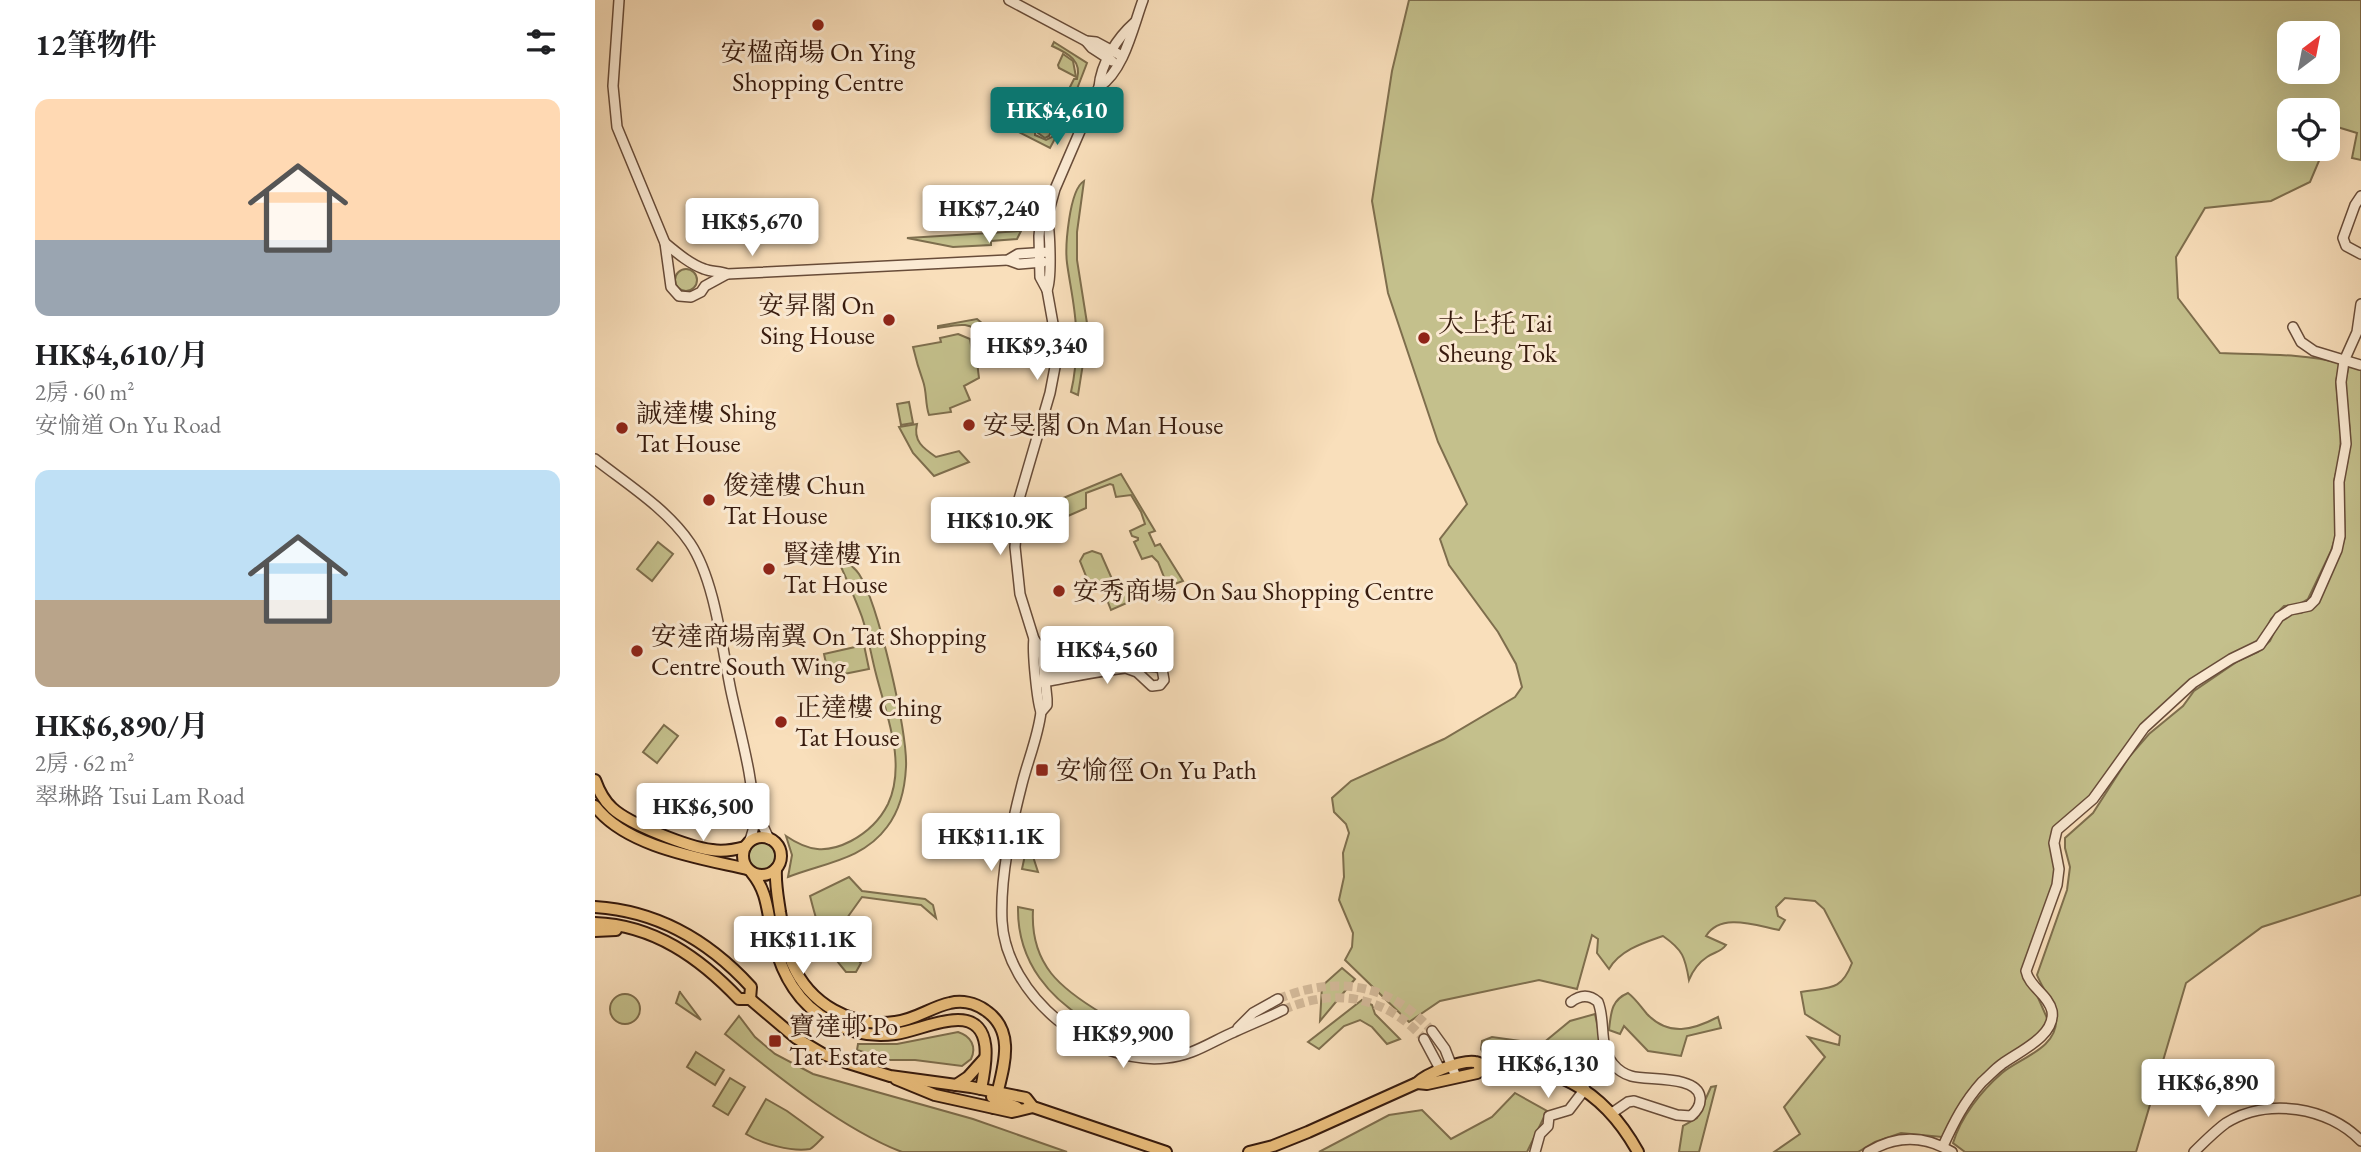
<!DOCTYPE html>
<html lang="zh-TW">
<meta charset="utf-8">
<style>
:root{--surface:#fff;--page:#f6f6f6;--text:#202124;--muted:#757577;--accent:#0f766e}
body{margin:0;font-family:"EB Garamond","Noto Serif TC",serif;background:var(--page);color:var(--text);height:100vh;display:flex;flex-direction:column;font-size:26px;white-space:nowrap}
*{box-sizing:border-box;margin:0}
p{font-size:23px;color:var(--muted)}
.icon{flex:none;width:38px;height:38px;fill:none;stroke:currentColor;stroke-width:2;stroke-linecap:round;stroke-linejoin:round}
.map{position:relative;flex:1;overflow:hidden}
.side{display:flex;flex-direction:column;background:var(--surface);width:595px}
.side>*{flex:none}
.needle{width:46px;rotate:32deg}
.tools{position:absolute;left:1682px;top:21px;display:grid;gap:14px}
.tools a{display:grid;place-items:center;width:63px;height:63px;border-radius:14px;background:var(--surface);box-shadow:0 7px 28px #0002;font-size:35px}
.price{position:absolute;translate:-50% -60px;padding:0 16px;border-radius:7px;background:#fff;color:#222;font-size:23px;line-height:46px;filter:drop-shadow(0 2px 4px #0008)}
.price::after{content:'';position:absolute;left:50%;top:42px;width:21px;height:16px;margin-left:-10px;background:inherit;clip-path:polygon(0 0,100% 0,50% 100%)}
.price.selected{background:var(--accent);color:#fff}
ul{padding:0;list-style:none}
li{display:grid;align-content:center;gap:14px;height:371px;padding:0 35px}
li span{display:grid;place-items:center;height:217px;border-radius:14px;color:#555}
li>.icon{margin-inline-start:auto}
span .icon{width:126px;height:126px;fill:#fffc;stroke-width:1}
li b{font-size:30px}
h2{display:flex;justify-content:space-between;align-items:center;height:84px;padding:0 35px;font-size:30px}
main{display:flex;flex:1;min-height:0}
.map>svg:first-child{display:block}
.green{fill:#c4c08c;stroke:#7e6e4d;stroke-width:2;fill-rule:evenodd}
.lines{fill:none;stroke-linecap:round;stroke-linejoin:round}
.minor-tunnel{stroke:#d2b898;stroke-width:9;stroke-dasharray:9 4.5;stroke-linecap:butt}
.minor-casing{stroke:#684c39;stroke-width:12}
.major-casing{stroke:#371b0e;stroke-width:14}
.minor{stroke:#fbead3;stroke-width:9}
.major{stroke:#ecc07e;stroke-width:10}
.poi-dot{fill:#8f2418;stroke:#fbead3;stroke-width:2.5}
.labels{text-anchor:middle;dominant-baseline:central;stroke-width:6;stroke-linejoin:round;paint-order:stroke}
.poi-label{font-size:26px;fill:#371b0e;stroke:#fbead3;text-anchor:start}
</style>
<main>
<section class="side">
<h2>12筆物件<svg class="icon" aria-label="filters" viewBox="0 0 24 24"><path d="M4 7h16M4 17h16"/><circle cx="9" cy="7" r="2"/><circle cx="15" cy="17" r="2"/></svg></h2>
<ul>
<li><span style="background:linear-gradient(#ffd9b3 65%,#9aa5b1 0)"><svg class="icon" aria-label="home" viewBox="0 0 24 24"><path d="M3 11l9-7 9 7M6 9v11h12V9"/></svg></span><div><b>HK$4,610/月</b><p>2房 · 60 m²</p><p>安愉道 On Yu Road</p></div></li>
<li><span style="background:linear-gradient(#bfe0f5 60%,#b9a48a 0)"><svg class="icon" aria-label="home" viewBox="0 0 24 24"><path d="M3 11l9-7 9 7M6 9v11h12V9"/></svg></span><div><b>HK$6,890/月</b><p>2房 · 62 m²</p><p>翠琳路 Tsui Lam Road</p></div></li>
</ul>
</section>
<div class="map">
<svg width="1766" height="1152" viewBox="0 0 1766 1152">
<rect width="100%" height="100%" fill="#f9dfbb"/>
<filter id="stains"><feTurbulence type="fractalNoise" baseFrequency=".00286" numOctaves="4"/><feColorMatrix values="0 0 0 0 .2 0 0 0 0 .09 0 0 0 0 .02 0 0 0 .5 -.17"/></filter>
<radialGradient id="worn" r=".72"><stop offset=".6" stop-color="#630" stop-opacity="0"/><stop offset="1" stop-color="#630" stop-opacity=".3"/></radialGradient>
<g class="green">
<path d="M814,0H1766V160L1757,158L1762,133L1739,126L1733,141L1732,110H1694V149H1729L1715,182L1676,201L1610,208L1581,257L1583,298L1625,353C1664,355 1707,353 1745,363L1741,381L1746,433L1745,457L1739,481L1741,535L1736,551L1713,599L1703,605L1689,606L1676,619L1668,636L1658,644L1639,653L1569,711L1462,834L1466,868L1433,975L1452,1018V1028L1372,1098L1347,1137L1306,1133L1280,1142L1263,1152H1179L1205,1134L1189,1107L1230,1057L1213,1037L1244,1045L1245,1036L1210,1014L1206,992C1234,987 1246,992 1257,963L1229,909L1220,901L1190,898L1181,907L1183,916L1190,920L1184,930C1162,926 1126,912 1111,936L1131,945C1126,952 1119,952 1112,957C1103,963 1098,970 1094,980C1090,957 1088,950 1068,936C1048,943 1025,950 1014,969L1002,953L1003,939L997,935L982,989L944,980L845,1001L814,1022L750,960L757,947L758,933L744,900L749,877L748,853L754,833L751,824L739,812L737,798L756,781L849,739L920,697L927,687L921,664L903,632L854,565L845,539L872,504L843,442L793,293L777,201L797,71ZM1694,33H1732V72H1694Z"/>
<path d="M459,42L492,63L473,112L457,104L462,93L470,97L479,79H482C487,62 475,54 457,46Z"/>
<polygon points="468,54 478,61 481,77 464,68 463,65"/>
<polygon points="455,107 466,113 454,136 450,138 443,133"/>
<polygon points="468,114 472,116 455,148 414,127 417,121 438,125 439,120 444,124 440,130 440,135 451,140 459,136 469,117"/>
<path d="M489,181L482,232V260L492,323L490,351L483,395L476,392C481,371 482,350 481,328C480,306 475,285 472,263C470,247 474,190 489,181Z"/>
<polygon points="426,231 422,239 396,241 396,245 358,247 312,238"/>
<circle cx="91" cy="280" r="11"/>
<path d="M382,319L388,324L390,336H387C376,320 361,325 343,328V326Z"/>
<path d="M363,334L375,339L379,363L382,362L384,378L369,386L375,400L355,408L356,412L334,415C330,404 332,392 328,381C324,370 321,360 318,347L346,342L345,338Z"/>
<path d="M1754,365L1766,368V895L1667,927L1591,983L1541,1152H1370L1358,1143C1366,1117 1386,1091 1407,1073C1425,1058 1463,1048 1461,1019C1460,1004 1447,988 1442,975L1472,890L1475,867L1470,848V838L1498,813L1534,757L1554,734L1588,706L1599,691L1643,661L1663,652L1675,641L1683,624L1693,614L1706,613L1720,605L1744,555L1750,537L1748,482L1753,459L1755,433L1750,382Z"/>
<polygon points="314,402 318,423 306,425 302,404"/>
<path d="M322,424C318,441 328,448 341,457L364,451L374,462L339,476L318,453L304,427Z"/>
<polygon points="526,474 560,531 554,533 560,546 565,544 588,581 577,585 575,581 571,582 563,562 557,556 547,559 539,542 543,540 543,538 537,536 535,531 550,524 546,512 536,495 521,497 518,485 515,484 491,493 491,508 457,523 456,519 461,517 457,508 449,509 449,506"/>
<polygon points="63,542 78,554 57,581 42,569"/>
<polygon points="497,551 506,554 517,579 533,590 536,597 534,602 516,610 505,582 495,586 485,561 489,554"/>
<path d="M240,553C248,559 259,566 264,574C283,603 313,732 311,767C310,788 305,810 292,827C268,860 228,863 193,877L197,855L191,836C213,851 231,854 256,841C271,833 285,820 293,804C312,763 291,714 281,674C276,655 273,635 267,617C259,595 249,574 240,553Z"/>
<polygon points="269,645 274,669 234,677 229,654"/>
<polygon points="69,725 83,736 62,763 48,752"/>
<polygon points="433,841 443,872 427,869"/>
<circle cx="167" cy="857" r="15"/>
<path d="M254,877L267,891L330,899L338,905L341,918L326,905L267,897L247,925L240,924L233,932L266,963L261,972H251C227,944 224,931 215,896Z"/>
<path d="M423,907L438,910C435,965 466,989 508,1014L502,1026C455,1001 422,962 423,907Z"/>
<polygon points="747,968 760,979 725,1021 727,986"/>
<polygon points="85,991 85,992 106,1020 81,1003"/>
<path d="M1033,993C1041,999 1045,1006 1052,1014C1074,1037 1098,1030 1123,1017L1126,1028L1092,1036L1086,1056L1053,1051L1029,1026L1025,1034L1014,1030C1016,1013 1016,1000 1033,993Z"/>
<circle cx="30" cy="1009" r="15"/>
<polygon points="767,1000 777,1005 780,1014 805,1039 792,1044 777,1027 765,1020 749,1026 724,1049 713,1042"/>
<path d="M1000,1014L1010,1064L1002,1080C962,1060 934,1046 888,1053L886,1049L887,1041L897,1037L947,1044L975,1021Z"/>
<path d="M144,1016L160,1037L180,1054L218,1074L378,1119L472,1152H307C247,1129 181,1075 130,1034Z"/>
<polygon points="514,1017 536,1027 538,1039 508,1029"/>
<path d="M363,1032C376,1036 382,1047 376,1059L367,1066L320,1060H295L262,1050L263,1044H302Z"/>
<polygon points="101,1052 129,1070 120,1085 92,1067"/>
<polygon points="135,1078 150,1087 133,1115 118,1106"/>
<polygon points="1121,1086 1104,1152 1084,1152 1088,1126 1102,1118 1116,1087"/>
<polygon points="920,1093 952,1111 932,1152 724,1152 794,1115 827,1110 856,1139 897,1117"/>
<path d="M171,1099L192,1111L228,1137C224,1141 220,1146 215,1149C197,1152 167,1144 151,1134Z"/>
</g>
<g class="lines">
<g class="minor-tunnel">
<path d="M683,999C741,975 795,983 837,1031"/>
<path d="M688,1010C739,987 791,996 829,1039"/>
</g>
<defs>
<g id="minor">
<polyline points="24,0 18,86 22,127 70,243 76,287 84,296 96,297 106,292 110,286 132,274"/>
<polyline points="414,0 491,41 501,42 527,56"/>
<path d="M539,23C522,38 506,63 504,87L460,189L452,218L445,226L444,236L445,277L452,290L459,329L460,367L455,393L424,499L420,547L425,594L439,639L447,651L452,699V705L446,712C443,737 433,760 427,784C416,827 405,877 407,921C411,995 497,1066 571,1058C597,1056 616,1042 639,1032C656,1024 672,1018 688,1010"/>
<polyline points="491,41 497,48 517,61"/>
<path d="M504,87C529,71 538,27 548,0"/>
<polyline points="1766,196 1760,205 1748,238 1751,246 1766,254"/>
<path d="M452,218C455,230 457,279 452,290"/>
<path d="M70,243C82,253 95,264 109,269C116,272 125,271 132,274L413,260L423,254L454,252"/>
<polyline points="413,260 424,264 448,262"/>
<polyline points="1698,327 1706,342 1719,351 1765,365"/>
<path d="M0,459C32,484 72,509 95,543C120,580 127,648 136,691C145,733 159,779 159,822C159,830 157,835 154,842"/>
<path d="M439,639C437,650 442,701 446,712"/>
<polyline points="449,676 477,673 487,674"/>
<path d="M443,683C465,680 553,659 567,669L569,680L565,685L557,686L542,672L531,668"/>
<polyline points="162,813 174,839"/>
<path d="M976,1002C985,995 994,994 1003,1002C1011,1022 1003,1045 1018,1064C1023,1070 1029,1074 1036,1076C1052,1081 1102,1075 1105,1097C1106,1105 1102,1111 1096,1116L1082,1115L1039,1101L1033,1102L1017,1113"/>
<polyline points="643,1028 658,1013 683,999"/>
<polyline points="837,1031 850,1049 861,1077"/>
<polyline points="829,1039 845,1069"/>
<path d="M1348,1146C1359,1122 1369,1102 1387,1082C1394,1076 1400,1069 1407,1064C1423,1052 1461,1036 1457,1011C1453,994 1434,987 1431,971L1462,885L1464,869L1459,843L1462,830L1498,799L1549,728L1598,683L1636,659L1665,645L1684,617L1695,610L1714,606L1720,600L1742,550L1745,536L1744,482L1751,444L1746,382L1749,361L1762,332L1766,304"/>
<polyline points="940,1152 945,1134 953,1126 954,1116 974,1110 990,1089"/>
<path d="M1273,1152C1301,1135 1329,1135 1357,1152"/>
<path d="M1599,1152C1609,1142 1620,1131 1631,1123C1672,1097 1734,1107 1766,1141"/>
</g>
<g id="major">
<path d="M0,780C4,791 8,800 17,808C34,824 93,847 117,850C128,852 139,850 150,847"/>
<path d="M0,806C31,847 105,858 152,869"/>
<circle cx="167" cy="856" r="19"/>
<path d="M181,869C180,884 183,898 185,912C188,929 190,947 197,963C214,1004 257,1028 300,1022C320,1020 336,1007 355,1003C367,1000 380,1003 390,1010C425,1033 405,1075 399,1108"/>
<path d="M157,873C171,890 172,907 176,928C183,967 200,1004 238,1023C257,1033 278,1037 300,1034C321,1031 342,1020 363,1020C400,1020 391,1065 386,1089"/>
<path d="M0,907C64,911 114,941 156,987L155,999"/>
<path d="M0,923C59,925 105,958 144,999H155L201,1038L228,1054L250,1062L295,1076L376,1087L431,1098L438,1107L571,1152"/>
<polyline points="0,931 21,930"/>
<path d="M884,1067C957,1062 1007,1087 1043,1152"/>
<polyline points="301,1079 340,1095 417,1112 438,1107"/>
<polyline points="822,1083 832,1084 882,1073 891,1067"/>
<polyline points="361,1085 373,1077 390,1058"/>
<path d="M397,1097C405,1104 416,1102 424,1109"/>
<path d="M654,1152L678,1146L713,1132L822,1083C832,1073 866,1060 880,1062C884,1062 887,1065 891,1067"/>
</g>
</defs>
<use href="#minor" class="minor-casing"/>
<use href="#major" class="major-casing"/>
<use href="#minor" class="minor"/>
<use href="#major" class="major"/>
</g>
<g class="poi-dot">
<circle cx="223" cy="25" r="7"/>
<circle cx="294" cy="320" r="7"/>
<circle cx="829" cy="338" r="7"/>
<circle cx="374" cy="425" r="7"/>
<circle cx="27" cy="428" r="7"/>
<circle cx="114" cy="500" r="7"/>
<circle cx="174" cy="569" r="7"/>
<circle cx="464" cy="591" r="7"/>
<circle cx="42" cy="651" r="7"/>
<circle cx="186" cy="722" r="7"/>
<rect x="440" y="763" width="14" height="14" rx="3.5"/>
<rect x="173" y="1034" width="14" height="14" rx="3.5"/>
</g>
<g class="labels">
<g class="poi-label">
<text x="223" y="52" text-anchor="middle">安楹商場 On Ying<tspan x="223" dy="30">Shopping Centre</tspan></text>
<text x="280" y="305" text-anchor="end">安昇閣 On<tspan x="280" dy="30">Sing House</tspan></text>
<text x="843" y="323">大上托 Tai<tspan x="843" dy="30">Sheung Tok</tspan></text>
<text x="41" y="413">誠達樓 Shing<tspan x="41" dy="30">Tat House</tspan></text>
<text x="388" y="425">安旻閣 On Man House</text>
<text x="128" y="485">俊達樓 Chun<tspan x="128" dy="30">Tat House</tspan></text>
<text x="188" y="554">賢達樓 Yin<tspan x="188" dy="30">Tat House</tspan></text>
<text x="478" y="591">安秀商場 On Sau Shopping Centre</text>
<text x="56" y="636">安達商場南翼 On Tat Shopping<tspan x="56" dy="30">Centre South Wing</tspan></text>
<text x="200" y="707">正達樓 Ching<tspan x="200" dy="30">Tat House</tspan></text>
<text x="461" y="770">安愉徑 On Yu Path</text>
<text x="194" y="1026">寶達邨 Po<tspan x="194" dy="30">Tat Estate</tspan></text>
</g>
</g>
<rect width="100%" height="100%" filter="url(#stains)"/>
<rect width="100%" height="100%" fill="url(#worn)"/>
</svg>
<div class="tools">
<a><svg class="needle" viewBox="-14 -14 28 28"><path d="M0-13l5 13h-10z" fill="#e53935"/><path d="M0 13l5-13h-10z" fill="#757577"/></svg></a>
<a><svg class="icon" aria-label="locate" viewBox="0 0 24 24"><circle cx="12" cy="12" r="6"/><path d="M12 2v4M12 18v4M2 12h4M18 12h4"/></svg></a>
</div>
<b class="price selected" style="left:462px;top:147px">HK$4,610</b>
<b class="price" style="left:394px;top:245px">HK$7,240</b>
<b class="price" style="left:157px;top:258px">HK$5,670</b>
<b class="price" style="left:442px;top:382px">HK$9,340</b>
<b class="price" style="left:405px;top:557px">HK$10.9K</b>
<b class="price" style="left:512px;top:686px">HK$4,560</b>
<b class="price" style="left:108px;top:843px">HK$6,500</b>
<b class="price" style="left:396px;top:873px">HK$11.1K</b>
<b class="price" style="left:208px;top:976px">HK$11.1K</b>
<b class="price" style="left:528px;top:1070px">HK$9,900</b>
<b class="price" style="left:953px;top:1100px">HK$6,130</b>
<b class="price" style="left:1613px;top:1119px">HK$6,890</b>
</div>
</main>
